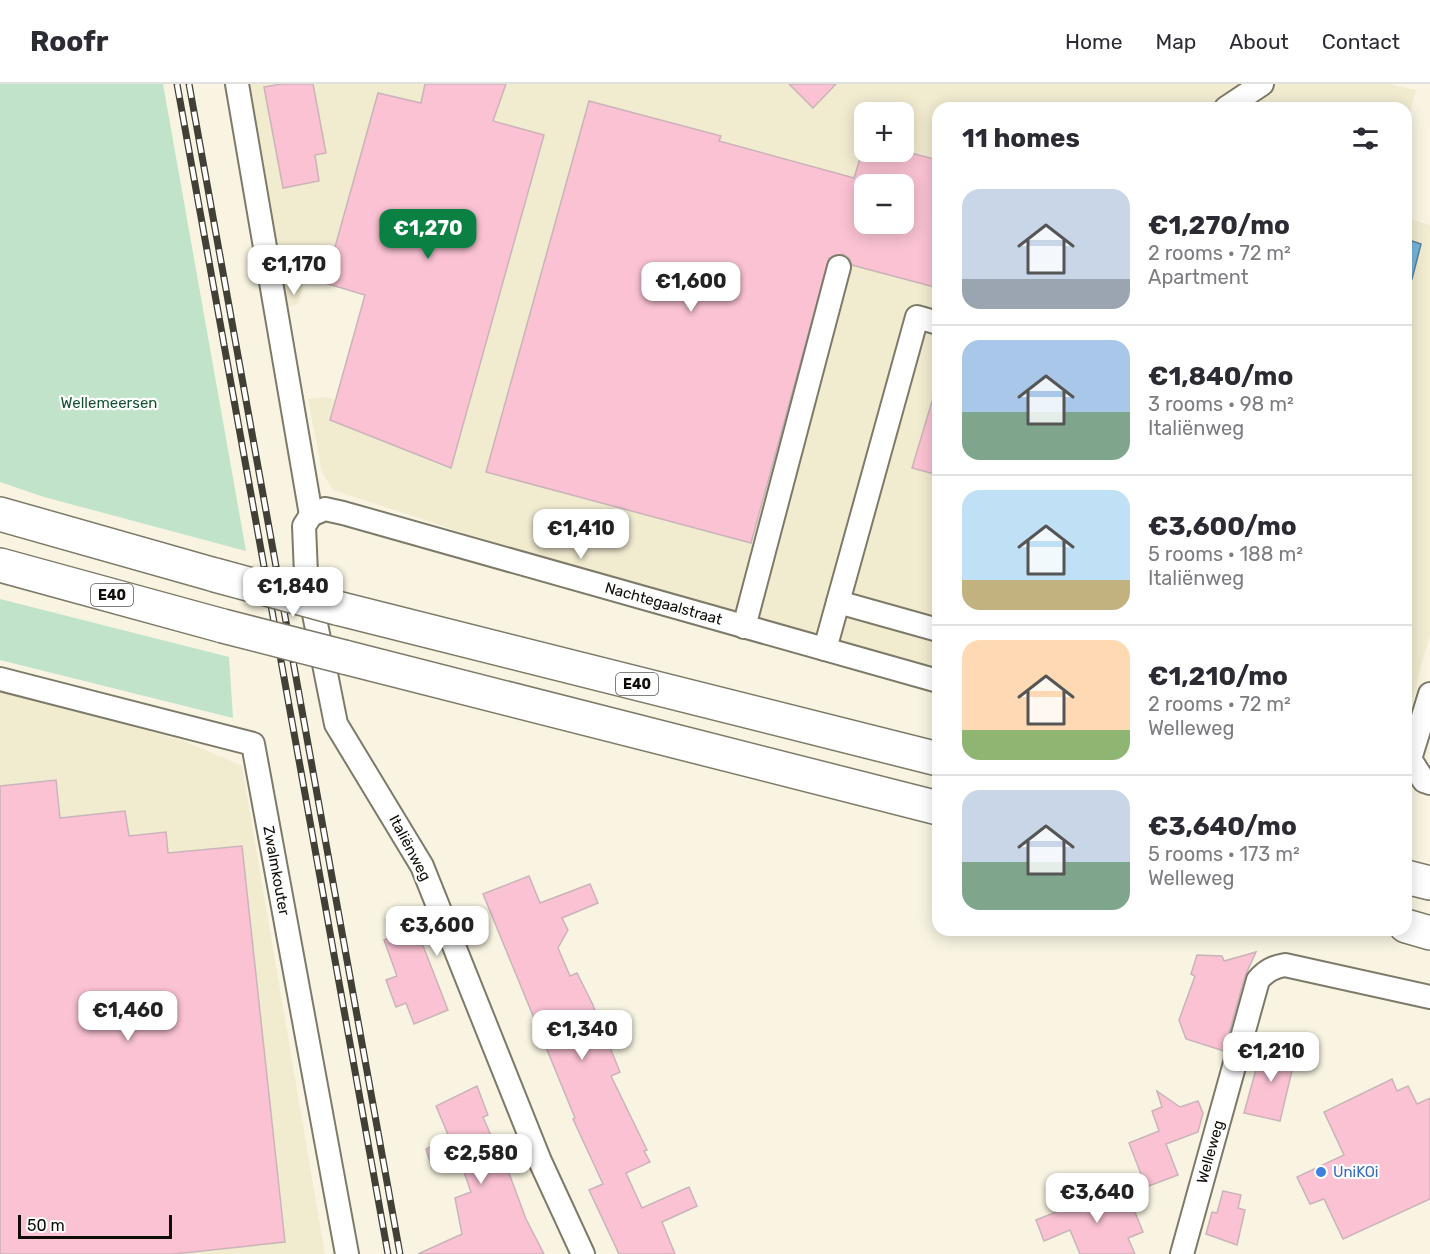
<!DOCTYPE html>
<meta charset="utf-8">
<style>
:root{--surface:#fff;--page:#f2f2f3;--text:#2b2b33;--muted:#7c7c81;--line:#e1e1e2;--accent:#0b8043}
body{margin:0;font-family:Rubik,sans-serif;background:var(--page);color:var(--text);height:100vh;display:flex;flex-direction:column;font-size:22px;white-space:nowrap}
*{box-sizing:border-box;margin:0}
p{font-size:20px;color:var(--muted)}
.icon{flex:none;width:33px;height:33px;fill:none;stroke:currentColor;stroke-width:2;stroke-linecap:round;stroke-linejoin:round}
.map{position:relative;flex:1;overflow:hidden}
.sheet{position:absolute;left:932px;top:18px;width:480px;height:834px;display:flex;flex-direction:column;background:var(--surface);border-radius:18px;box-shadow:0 3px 15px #0003}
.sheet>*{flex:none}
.fabs{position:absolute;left:854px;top:18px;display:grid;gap:12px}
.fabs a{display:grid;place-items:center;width:60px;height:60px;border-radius:12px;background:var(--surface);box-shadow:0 3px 15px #0003;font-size:30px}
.scale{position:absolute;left:18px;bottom:15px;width:154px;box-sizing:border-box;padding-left:6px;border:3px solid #0f0d07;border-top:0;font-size:16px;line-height:21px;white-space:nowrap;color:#0f0d07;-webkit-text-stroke:4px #fff;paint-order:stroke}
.price{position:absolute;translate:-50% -51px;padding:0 14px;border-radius:12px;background:#fff;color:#222;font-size:20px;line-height:39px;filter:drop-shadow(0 2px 3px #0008)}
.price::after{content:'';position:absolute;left:50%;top:36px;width:18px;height:14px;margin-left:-9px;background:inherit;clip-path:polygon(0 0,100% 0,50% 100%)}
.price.current{background:var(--accent);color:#fff}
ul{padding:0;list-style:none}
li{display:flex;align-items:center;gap:18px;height:150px;padding:0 30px}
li+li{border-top:2px solid var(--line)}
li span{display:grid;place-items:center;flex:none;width:168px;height:120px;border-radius:18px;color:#555}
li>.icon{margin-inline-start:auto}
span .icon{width:72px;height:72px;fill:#fffc;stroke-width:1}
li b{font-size:26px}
h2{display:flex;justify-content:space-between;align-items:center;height:72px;padding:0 30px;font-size:26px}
header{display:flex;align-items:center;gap:36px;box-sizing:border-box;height:84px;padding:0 30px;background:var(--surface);border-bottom:2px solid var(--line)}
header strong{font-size:28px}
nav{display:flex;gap:33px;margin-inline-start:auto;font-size:21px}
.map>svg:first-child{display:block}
.built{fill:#f1ebd0;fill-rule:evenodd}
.green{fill:#c1e3c9}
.water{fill:#77b6dc;stroke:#58839c;stroke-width:1.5}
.building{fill:#fac2d2;stroke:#cab4ba;stroke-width:1.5;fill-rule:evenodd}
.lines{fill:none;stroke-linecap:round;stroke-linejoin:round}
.minor-casing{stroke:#7e7a69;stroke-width:26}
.highway-casing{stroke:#7e7a69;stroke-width:36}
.minor{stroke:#fff;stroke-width:22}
.highway{stroke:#fff;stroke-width:33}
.rail-casing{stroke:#413f36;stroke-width:7}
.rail{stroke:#fff;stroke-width:4.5;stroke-dasharray:14;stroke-linecap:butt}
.highway-bridge-casing{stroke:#7e7a69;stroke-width:36;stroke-linecap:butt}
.highway-bridge{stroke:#fff;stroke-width:33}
.shop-dot{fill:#3f7fe0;stroke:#fff;stroke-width:2}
.labels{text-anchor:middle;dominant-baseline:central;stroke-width:4.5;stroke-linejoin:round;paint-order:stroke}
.shield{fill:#fff;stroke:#575651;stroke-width:1.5}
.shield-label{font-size:14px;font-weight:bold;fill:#0f0d07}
.park-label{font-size:15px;fill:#13542d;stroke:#fff}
.street-label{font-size:15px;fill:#0f0d07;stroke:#fff}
.shop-label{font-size:15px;fill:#366cbe;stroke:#fff;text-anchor:start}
</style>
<header>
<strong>Roofr</strong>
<nav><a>Home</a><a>Map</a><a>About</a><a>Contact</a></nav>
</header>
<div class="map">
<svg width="1430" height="1170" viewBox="0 0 1430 1170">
<rect width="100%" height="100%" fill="#f8f4e1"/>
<g class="built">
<path d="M247,0H1388L1416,6L1406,44V24H938L937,604L333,406L322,388L308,315L323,313L336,316L365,211L305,195L298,220L287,223ZM864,28H903V68H864ZM864,100H903V140H864Z"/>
<polygon points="1406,134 1430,141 1430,550 1406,638"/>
<polygon points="0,605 184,657 242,682 325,1170 0,1170"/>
</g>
<g class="green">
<polygon points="0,0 163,0 246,467 44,413 0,398"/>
<polygon points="0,515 229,573 233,634 0,576"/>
</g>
<polygon class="water" points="1406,155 1421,160 1412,195 1406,193"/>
<g class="building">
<polygon points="281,0 313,0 326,69 315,71 319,97 283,104 264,3"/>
<polygon points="425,0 506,0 493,37 544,51 451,384 330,336 365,211 325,199 378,9 421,19"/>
<polygon points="789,0 836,0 813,24"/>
<path d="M589,17L721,52L719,57L854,94L862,68H907L938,76V204L852,181L849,174L843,170L829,174L751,459L486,388ZM864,100H903V140H864Z"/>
<polygon points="933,314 938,315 938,391 912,384"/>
<polygon points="56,696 60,734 125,727 129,752 166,748 168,769 242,762 285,1158 174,1170 0,1170 0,702"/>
<polygon points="529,792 540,819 590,800 598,819 562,834 568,846 558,864 570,892 577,889 592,919 620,988 611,992 647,1066 644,1067 650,1078 626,1089 642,1124 689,1103 697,1122 662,1138 675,1170 619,1170 589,1106 603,1100 573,1035 575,1034 483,810"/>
<polygon points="405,829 418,861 422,859 448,926 414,940 406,919 396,923 386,896 397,892 384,856 392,853 386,836"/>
<polygon points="1256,868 1245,892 1224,967 1186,955 1179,936 1195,892 1191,890 1197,871 1222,872 1224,877"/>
<polygon points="1263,960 1292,967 1295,974 1280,1037 1244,1029"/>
<polygon points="1392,995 1397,1007 1408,1002 1417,1020 1430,1014 1430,1115 1343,1155 1324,1115 1310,1120 1297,1093 1344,1071 1324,1028"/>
<polygon points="477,1002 488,1031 483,1033 496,1063 499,1062 526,1135 544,1170 418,1170 462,1150 455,1114 471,1108 460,1077 454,1079 453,1076 432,1084 426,1065 449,1053 436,1022"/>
<polygon points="1157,1007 1180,1023 1198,1017 1203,1029 1198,1048 1166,1060 1178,1091 1146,1103 1129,1059 1159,1047 1152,1027 1162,1023"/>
<polygon points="1124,1101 1143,1148 1128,1154 1135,1170 1080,1170 1070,1146 1044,1157 1036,1136"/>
<polygon points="1223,1107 1241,1111 1238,1124 1245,1126 1237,1161 1206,1150 1212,1128 1217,1129"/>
</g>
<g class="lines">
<defs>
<g id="minor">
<polyline points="237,0 311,431"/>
<polyline points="1226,24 1262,0"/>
<polyline points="838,518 938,546"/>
<polyline points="744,543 839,183"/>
<polyline points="825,565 917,233 938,239"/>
<path id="s1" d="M0,595L253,660L347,1170"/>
<polyline points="1410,675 1424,697 1430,699"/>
<polyline points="1406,680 1410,675 1430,610"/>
<path id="s2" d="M583,1170L540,1077L422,782L336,640L306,490L304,442L311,431L325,425L343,429L938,597"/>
<path id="s3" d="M1182,1170L1258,896C1266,887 1273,883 1285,881L1430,913"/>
</g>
<g id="highway">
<polyline points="0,430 215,491"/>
<polyline points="0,481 223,542"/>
<polyline points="337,524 938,675"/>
<polyline points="344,573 938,724"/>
<polyline points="1406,793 1430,799"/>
<polyline points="1406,842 1430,849"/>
</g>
</defs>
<use href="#minor" class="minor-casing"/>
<use href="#highway" class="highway-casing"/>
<use href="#minor" class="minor"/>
<use href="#highway" class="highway"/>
<defs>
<g id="rail">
<polyline points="177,0 388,1170"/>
<polyline points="189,0 400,1170"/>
</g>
</defs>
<use href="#rail" class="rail-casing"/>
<use href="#rail" class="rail"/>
<defs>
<g id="highway-bridge">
<polyline points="215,491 337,524"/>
<polyline points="223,542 344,573"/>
</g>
</defs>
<use href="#highway-bridge" class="highway-bridge-casing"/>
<use href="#highway-bridge" class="highway-bridge"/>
</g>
<circle class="shop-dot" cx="1321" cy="1088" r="6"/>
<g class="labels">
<g class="shield">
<rect x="91" y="500" width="42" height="22" rx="4.5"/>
<rect x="616" y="589" width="42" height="22" rx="4.5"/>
</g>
<g class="shield-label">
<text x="112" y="511">E40</text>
<text x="637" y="600">E40</text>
</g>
<g class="park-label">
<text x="109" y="319">Wellemeersen</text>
</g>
<g class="street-label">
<text stroke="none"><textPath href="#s2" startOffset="1167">Nachtegaalstraat</textPath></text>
<text transform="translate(410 764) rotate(62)">Italiënweg</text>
<text stroke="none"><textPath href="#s1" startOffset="390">Zwalmkouter</textPath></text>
<text stroke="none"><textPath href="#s3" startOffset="106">Welleweg</textPath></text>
</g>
<g class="shop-label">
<text x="1333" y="1088">UniKOi</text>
</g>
</g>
</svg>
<div class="fabs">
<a>+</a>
<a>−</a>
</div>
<div class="scale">50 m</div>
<b class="price current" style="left:428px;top:176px">€1,270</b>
<b class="price" style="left:294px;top:212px">€1,170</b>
<b class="price" style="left:691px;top:229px">€1,600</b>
<b class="price" style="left:581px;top:476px">€1,410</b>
<b class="price" style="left:293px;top:534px">€1,840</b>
<b class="price" style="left:437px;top:873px">€3,600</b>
<b class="price" style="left:128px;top:958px">€1,460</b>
<b class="price" style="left:582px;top:977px">€1,340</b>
<b class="price" style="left:1271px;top:999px">€1,210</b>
<b class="price" style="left:481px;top:1101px">€2,580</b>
<b class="price" style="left:1097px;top:1140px">€3,640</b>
<section class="sheet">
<h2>11 homes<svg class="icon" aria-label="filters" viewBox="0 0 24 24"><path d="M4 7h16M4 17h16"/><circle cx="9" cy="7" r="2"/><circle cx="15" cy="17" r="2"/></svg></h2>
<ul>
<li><span style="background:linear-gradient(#c9d6e8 75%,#9aa5b1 0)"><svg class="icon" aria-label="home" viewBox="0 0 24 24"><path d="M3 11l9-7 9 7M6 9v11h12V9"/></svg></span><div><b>€1,270/mo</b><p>2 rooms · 72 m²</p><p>Apartment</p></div></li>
<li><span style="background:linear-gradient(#a9c7e8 60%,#7fa58c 0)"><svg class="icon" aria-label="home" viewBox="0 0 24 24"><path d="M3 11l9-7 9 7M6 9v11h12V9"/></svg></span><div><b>€1,840/mo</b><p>3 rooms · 98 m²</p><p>Italiënweg</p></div></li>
<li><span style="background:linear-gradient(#bfe0f5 75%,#c2b280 0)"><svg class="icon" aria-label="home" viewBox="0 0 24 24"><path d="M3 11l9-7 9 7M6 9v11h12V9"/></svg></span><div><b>€3,600/mo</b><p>5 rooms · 188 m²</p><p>Italiënweg</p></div></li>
<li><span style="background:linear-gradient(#ffd9b3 75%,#8fb573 0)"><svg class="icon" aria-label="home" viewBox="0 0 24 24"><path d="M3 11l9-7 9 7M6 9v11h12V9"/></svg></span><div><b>€1,210/mo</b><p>2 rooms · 72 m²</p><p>Welleweg</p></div></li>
<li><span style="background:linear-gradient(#c9d6e8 60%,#7fa58c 0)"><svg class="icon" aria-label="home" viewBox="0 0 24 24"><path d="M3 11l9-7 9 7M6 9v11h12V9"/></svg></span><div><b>€3,640/mo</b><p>5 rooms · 173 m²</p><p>Welleweg</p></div></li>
</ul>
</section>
</div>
